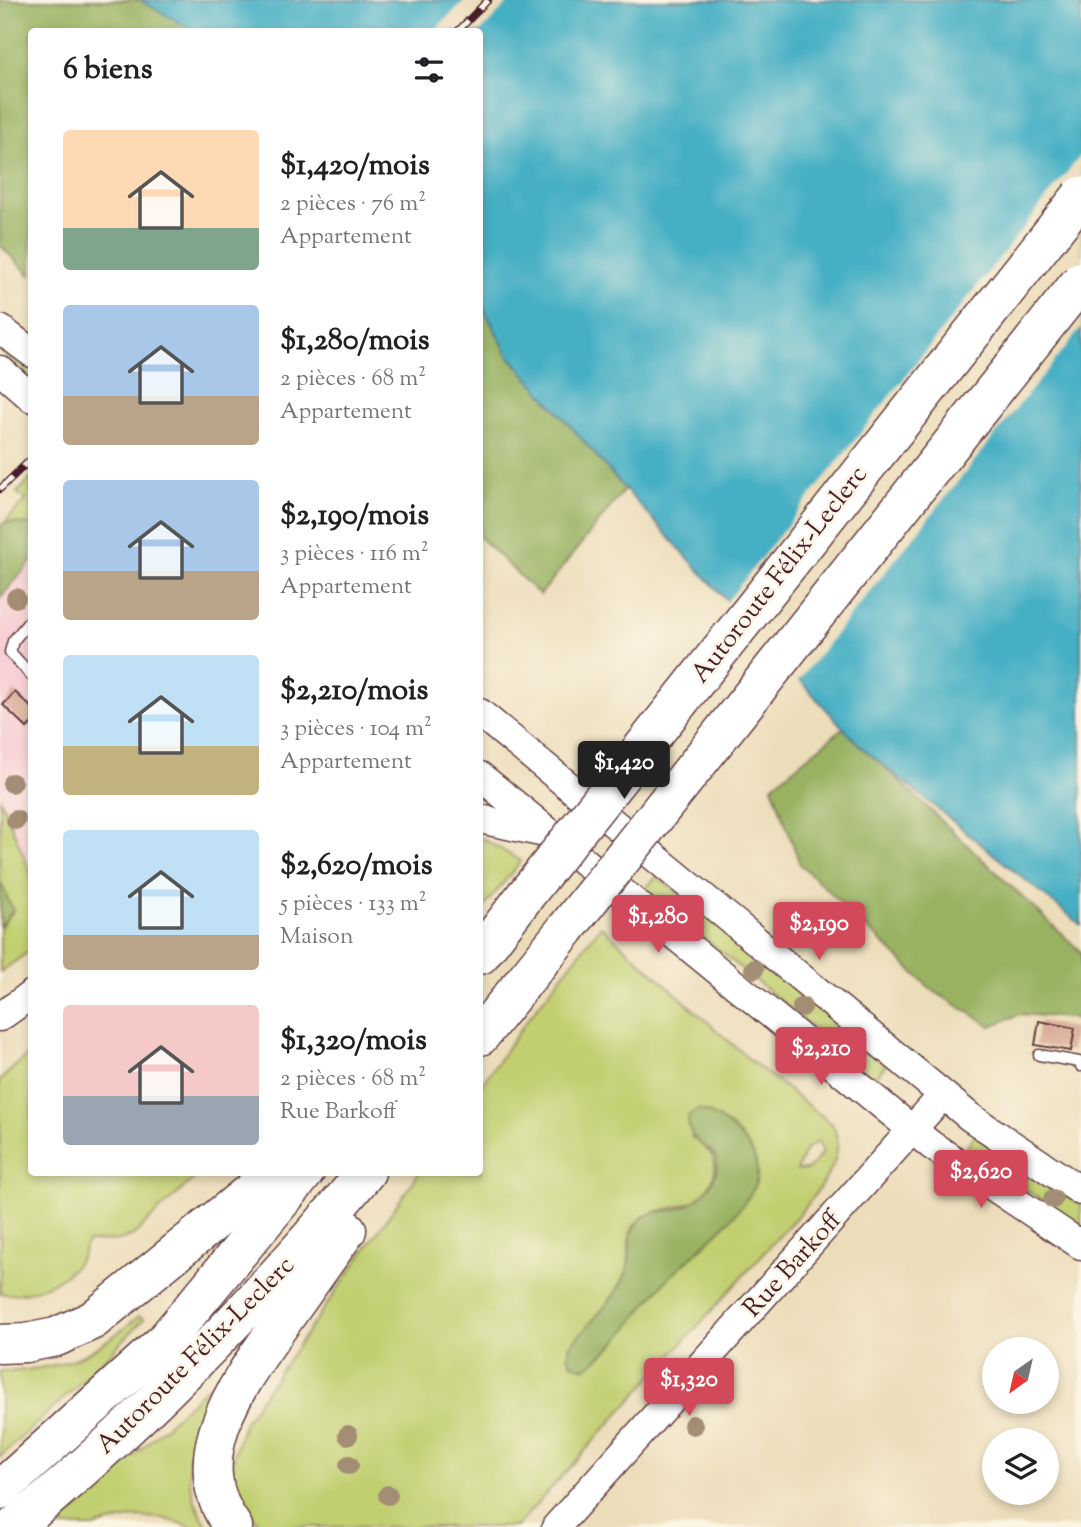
<!DOCTYPE html>
<html lang="fr">
<meta charset="utf-8">
<style>
:root{--surface:#fff;--page:#f2f2f2;--text:#202124;--muted:#757577;--accent:#d1495b}
body{margin:0;font-family:"Sorts Mill Goudy",serif;background:var(--page);color:var(--text);height:100vh;display:flex;flex-direction:column;font-size:26px;white-space:nowrap}
*{box-sizing:border-box;margin:0}
p{font-size:23px;color:var(--muted)}
.icon{flex:none;width:38px;height:38px;fill:none;stroke:currentColor;stroke-width:2;stroke-linecap:round;stroke-linejoin:round}
.map{position:relative;flex:1;overflow:hidden}
.details{position:absolute;left:28px;top:28px;width:455px;height:1148px;display:flex;flex-direction:column;background:var(--surface);border-radius:7px;box-shadow:0 4px 10px #0003}
.details>*{flex:none}
.needle{width:46px;rotate:214deg}
.tools{position:absolute;left:982px;top:1337px;display:grid;gap:14px}
.tools a{display:grid;place-items:center;width:77px;height:77px;border-radius:50%;background:var(--surface);box-shadow:0 4px 10px #0003;font-size:35px}
.price{position:absolute;translate:-50% -60px;padding:0 16px;border-radius:7px;background:var(--accent);color:#fff;font-size:23px;line-height:46px;filter:drop-shadow(0 2px 4px #0008)}
.price::after{content:'';position:absolute;left:50%;top:42px;width:21px;height:16px;margin-left:-10px;background:inherit;clip-path:polygon(0 0,100% 0,50% 100%)}
.price.selected{background:#222;color:#fff}
ul{padding:0;list-style:none}
li{display:flex;align-items:center;gap:21px;height:175px;padding:0 35px}
li span{display:grid;place-items:center;flex:none;width:196px;height:140px;border-radius:7px;color:#555}
li>.icon{margin-inline-start:auto}
span .icon{width:84px;height:84px;fill:#fffc;stroke-width:1}
li b{font-size:30px}
h2{display:flex;justify-content:space-between;align-items:center;height:84px;padding:0 35px;font-size:30px}
.map>svg:first-child{display:block}
.built{fill:#f7cfd4}
.green{fill:#c1cf70;stroke:#86774e;stroke-width:2;fill-rule:evenodd}
.forest{fill:#98b262;stroke:#716846;stroke-width:2}
.water{fill:#45afc4;stroke:#486778;stroke-width:2}
.pier{fill:#ecddba}
.building{fill:#d7a691}
.lines{fill:none;stroke-linecap:round;stroke-linejoin:round}
.service-casing{stroke:#623c40;stroke-width:13}
.tertiary-casing{stroke:#623c40;stroke-width:31}
.motorway-casing{stroke:#623c40;stroke-width:41}
.service{stroke:#fff;stroke-width:10}
.tertiary{stroke:#fff;stroke-width:28}
.motorway{stroke:#fff;stroke-width:38}
.rail-casing{stroke:#4a1f2b;stroke-width:8}
.rail{stroke:#fcf5e5;stroke-width:5;stroke-dasharray:16;stroke-linecap:butt}
.motorway-bridge-casing{stroke:#623c40;stroke-width:41;stroke-linecap:butt}
.motorway-bridge{stroke:#fff;stroke-width:38}
.tree{fill:#a38d75}
.labels{text-anchor:middle;dominant-baseline:central;stroke-width:5;stroke-linejoin:round;paint-order:stroke}
.street-label{font-size:26px;fill:#4a1f2b;stroke:#fcf5e5}
</style>
<div class="map">
<svg width="1081" height="1527" viewBox="0 0 1081 1527">
<rect width="100%" height="100%" fill="#fcf5e5"/>
<filter id="ink" filterUnits="userSpaceOnUse"><feTurbulence type="fractalNoise" baseFrequency=".0143" numOctaves="2"/><feDisplacementMap in="SourceGraphic" scale="14" xChannelSelector="R" yChannelSelector="G"/><feConvolveMatrix kernelMatrix="1 2 1 2 8 2 1 2 1" color-interpolation-filters="sRGB"/></filter>
<filter id="wash" filterUnits="userSpaceOnUse"><feTurbulence type="fractalNoise" baseFrequency=".00686" numOctaves="4" result="noise"/><feDisplacementMap in="SourceGraphic" scale="28" xChannelSelector="R" yChannelSelector="G"/><feGaussianBlur stdDeviation="1.57" result="paint"/><feColorMatrix in="noise" values="0 0 0 0 0 0 0 0 0 0 0 0 0 0 0 0 0 1.4 0 .05"/><feComposite in="paint" operator="in"/></filter>
<g filter="url(#wash)">
<rect width="100%" height="100%" fill="#ecddba"/>
<polygon class="built" points="31,562 31,876 0,798 0,598"/>
<g class="green">
<polygon points="0,343 31,369 31,378 0,351"/>
<polygon points="31,478 31,525 5,522 26,500 17,493"/>
<polygon points="0,798 32,876 31,950 0,972 0,927 13,911 0,881"/>
<polygon points="480,837 521,861 480,912"/>
<polygon points="657,876 887,1064 874,1078 645,889"/>
<path d="M601,926L751,1061L832,1124C848,1154 825,1180 808,1204L516,1527H262C224,1484 226,1475 245,1421L419,1173L480,1172V1087L527,1020ZM690,1136L756,1182L664,1283L622,1334L570,1346C589,1323 615,1301 626,1273C633,1258 624,1241 634,1226C654,1198 698,1220 713,1178C720,1156 707,1149 690,1136ZM818,1142L823,1152L808,1170H797L806,1149Z"/>
<path d="M31,1052L32,1172L200,1173L132,1236L120,1240L88,1242C84,1247 84,1251 81,1257C69,1280 26,1299 0,1293V1080Z"/>
<polygon points="975,1135 1081,1205 1081,1226 965,1150"/>
<path d="M139,1316L144,1319L90,1374L0,1457V1372C66,1369 90,1357 139,1316Z"/>
<path d="M230,1366L232,1369C196,1420 169,1467 208,1527H192L163,1518L134,1517L93,1527H58Z"/>
</g>
<g class="forest">
<polygon points="0,0 140,0 194,31 32,32 31,276 0,245"/>
<polygon points="480,301 507,353 625,489 540,595 480,538"/>
<polygon points="5,522 31,525 31,562 0,598 0,527"/>
<polygon points="843,728 1081,952 1081,1019 1020,1014 991,1026 932,990 800,864 772,786"/>
<polygon points="0,881 13,911 0,927"/>
<path d="M697,1109C723,1115 765,1150 756,1182C748,1210 688,1258 666,1281C639,1310 619,1347 585,1368L572,1364L568,1357L570,1346C589,1323 614,1301 626,1274C635,1254 622,1236 641,1219C651,1210 665,1212 677,1209C695,1205 718,1184 717,1163C716,1144 687,1149 688,1116Z"/>
</g>
<polygon class="water" points="140,0 1081,0 1081,925 861,747 625,489 507,353 480,301 480,32 194,31"/>
<g class="pier">
<polygon points="465,0 511,0 480,32 434,31"/>
<polygon points="1081,155 1081,328 797,682 725,604"/>
</g>
<g id="blocks">
<g class="building">
<polygon points="15,692 32,708 32,723 27,728 3,705"/>
<polygon points="1039,1021 1075,1028 1071,1051 1035,1045"/>
</g>
</g>
</g>
<g filter="url(#ink)">
<use href="#blocks" fill-opacity="0" stroke="#623c40" stroke-width="2"/>
<g class="lines">
<defs>
<g id="service">
<polyline points="32,618 13,641 10,652 32,676"/>
<polyline points="1039,1055 1079,1062 1081,1066"/>
</g>
<g id="tertiary">
<polyline points="0,329 32,353"/>
<polyline points="0,370 32,398"/>
<polyline points="480,713 970,1117 1081,1191"/>
<polyline points="480,776 931,1145 1081,1245"/>
<polyline points="480,819 545,833"/>
<polyline points="0,1017 32,994"/>
<polyline points="556,1527 943,1095"/>
</g>
<g id="motorway">
<polyline points="480,955 525,896"/>
<polyline points="480,1036 566,929"/>
<polyline points="0,1344 26,1343 56,1337 93,1320 275,1172"/>
<polyline points="0,1490 164,1342 305,1172"/>
<path d="M14,1527C144,1420 259,1302 366,1172"/>
<path d="M233,1527C181,1457 240,1381 281,1323C303,1292 325,1261 347,1230"/>
</g>
</defs>
<use href="#service" class="service-casing"/>
<use href="#tertiary" class="tertiary-casing"/>
<use href="#motorway" class="motorway-casing"/>
<use href="#service" class="service"/>
<use href="#tertiary" class="tertiary"/>
<use href="#motorway" class="motorway"/>
<defs>
<g id="rail">
<polyline points="457,32 488,0"/>
<polyline points="0,489 32,458"/>
</g>
</defs>
<use href="#rail" class="rail-casing"/>
<use href="#rail" class="rail"/>
<defs>
<g id="motorway-bridge">
<polyline points="525,896 1081,196"/>
<polyline points="566,929 1081,281"/>
</g>
</defs>
<use href="#motorway-bridge" class="motorway-bridge-casing"/>
<use href="#motorway-bridge" class="motorway-bridge"/>
</g>
<g class="tree">
<circle cx="16" cy="598" r="10"/>
<circle cx="12" cy="783" r="10"/>
<circle cx="16" cy="820" r="10"/>
<circle cx="754" cy="969" r="10"/>
<circle cx="802" cy="1007" r="10"/>
<circle cx="1053" cy="1199" r="10"/>
<circle cx="693" cy="1425" r="10"/>
<circle cx="348" cy="1435" r="10"/>
<circle cx="349" cy="1465" r="10"/>
<circle cx="388" cy="1495" r="10"/>
</g>
</g>
<g class="labels">
<g class="street-label">
<text transform="translate(780 575) rotate(-52)">Autoroute Félix-Leclerc</text>
<text transform="translate(793 1265) rotate(-48)">Rue Barkoff</text>
<text transform="translate(196 1356) rotate(-45)">Autoroute Félix-Leclerc</text>
</g>
</g>
</svg>
<div class="tools">
<a><svg class="needle" viewBox="-14 -14 28 28"><path d="M0-13l5 13h-10z" fill="#e53935"/><path d="M0 13l5-13h-10z" fill="#757577"/></svg></a>
<a><svg class="icon" aria-label="layers" viewBox="0 0 24 24"><path d="M12 4l9 5-9 5-9-5zM3 14l9 5 9-5"/></svg></a>
</div>
<b class="price selected" style="left:624px;top:801px">$1,420</b>
<b class="price" style="left:658px;top:955px">$1,280</b>
<b class="price" style="left:819px;top:962px">$2,190</b>
<b class="price" style="left:821px;top:1087px">$2,210</b>
<b class="price" style="left:981px;top:1210px">$2,620</b>
<b class="price" style="left:689px;top:1418px">$1,320</b>
<section class="details">
<h2>6 biens<svg class="icon" aria-label="filters" viewBox="0 0 24 24"><path d="M4 7h16M4 17h16"/><circle cx="9" cy="7" r="2"/><circle cx="15" cy="17" r="2"/></svg></h2>
<ul>
<li><span style="background:linear-gradient(#ffd9b3 70%,#7fa58c 0)"><svg class="icon" aria-label="home" viewBox="0 0 24 24"><path d="M3 11l9-7 9 7M6 9v11h12V9"/></svg></span><div><b>$1,420/mois</b><p>2 pièces · 76 m²</p><p>Appartement</p></div></li>
<li><span style="background:linear-gradient(#a9c7e8 65%,#b9a48a 0)"><svg class="icon" aria-label="home" viewBox="0 0 24 24"><path d="M3 11l9-7 9 7M6 9v11h12V9"/></svg></span><div><b>$1,280/mois</b><p>2 pièces · 68 m²</p><p>Appartement</p></div></li>
<li><span style="background:linear-gradient(#a9c7e8 65%,#b9a48a 0)"><svg class="icon" aria-label="home" viewBox="0 0 24 24"><path d="M3 11l9-7 9 7M6 9v11h12V9"/></svg></span><div><b>$2,190/mois</b><p>3 pièces · 116 m²</p><p>Appartement</p></div></li>
<li><span style="background:linear-gradient(#bfe0f5 65%,#c2b280 0)"><svg class="icon" aria-label="home" viewBox="0 0 24 24"><path d="M3 11l9-7 9 7M6 9v11h12V9"/></svg></span><div><b>$2,210/mois</b><p>3 pièces · 104 m²</p><p>Appartement</p></div></li>
<li><span style="background:linear-gradient(#bfe0f5 75%,#b9a48a 0)"><svg class="icon" aria-label="home" viewBox="0 0 24 24"><path d="M3 11l9-7 9 7M6 9v11h12V9"/></svg></span><div><b>$2,620/mois</b><p>5 pièces · 133 m²</p><p>Maison</p></div></li>
<li><span style="background:linear-gradient(#f6c9c9 65%,#9aa5b1 0)"><svg class="icon" aria-label="home" viewBox="0 0 24 24"><path d="M3 11l9-7 9 7M6 9v11h12V9"/></svg></span><div><b>$1,320/mois</b><p>2 pièces · 68 m²</p><p>Rue Barkoff</p></div></li>
</ul>
</section>
</div>
